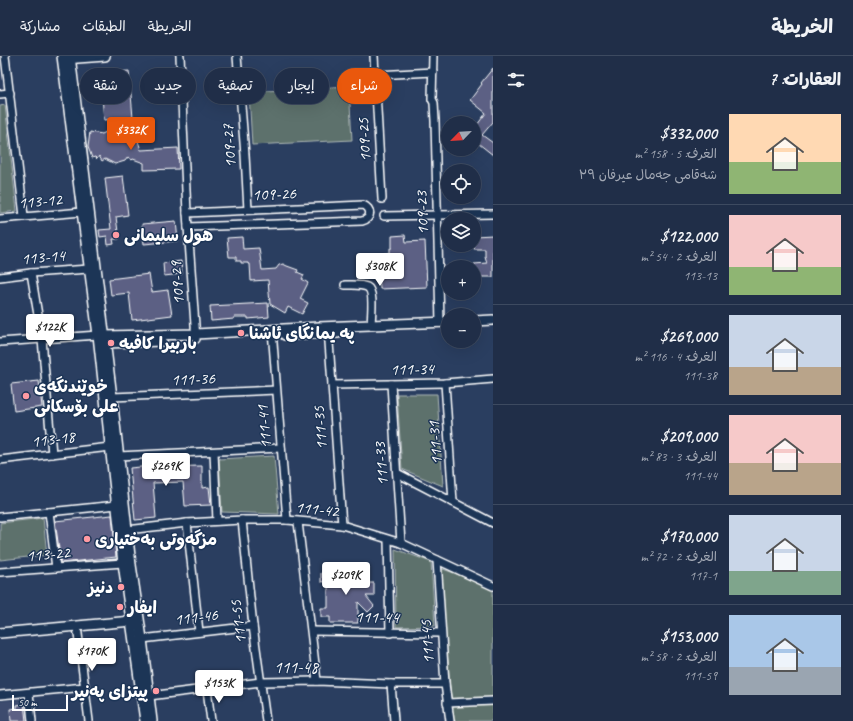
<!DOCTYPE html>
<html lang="ar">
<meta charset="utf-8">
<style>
:root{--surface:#202e48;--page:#28364f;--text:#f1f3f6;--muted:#a2a8b4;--line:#3d4a60;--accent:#ea580c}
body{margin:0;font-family:Caveat,"Playpen Sans Arabic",sans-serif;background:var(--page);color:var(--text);direction:rtl;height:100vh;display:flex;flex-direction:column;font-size:15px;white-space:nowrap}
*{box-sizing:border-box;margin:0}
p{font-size:13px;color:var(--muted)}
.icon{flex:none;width:22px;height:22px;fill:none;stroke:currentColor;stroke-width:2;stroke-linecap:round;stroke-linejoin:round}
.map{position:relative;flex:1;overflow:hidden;direction:ltr}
.drawer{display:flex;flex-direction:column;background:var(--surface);width:360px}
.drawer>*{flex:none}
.hud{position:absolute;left:12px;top:12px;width:380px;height:36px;direction:rtl;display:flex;gap:8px}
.needle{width:26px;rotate:245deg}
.fabs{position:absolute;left:441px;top:60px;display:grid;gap:8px}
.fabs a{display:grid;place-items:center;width:40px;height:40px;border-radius:50%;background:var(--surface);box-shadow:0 4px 16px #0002,0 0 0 1px var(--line);font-size:20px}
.scale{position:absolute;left:12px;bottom:10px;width:56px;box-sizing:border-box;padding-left:4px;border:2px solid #fff;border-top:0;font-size:11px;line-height:14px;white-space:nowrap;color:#fff;-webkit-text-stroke:3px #1d3557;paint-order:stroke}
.price{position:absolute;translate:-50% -34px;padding:0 9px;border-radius:4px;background:#fff;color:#222;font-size:13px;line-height:26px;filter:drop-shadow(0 1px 2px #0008)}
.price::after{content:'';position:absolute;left:50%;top:24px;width:12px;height:9px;margin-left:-6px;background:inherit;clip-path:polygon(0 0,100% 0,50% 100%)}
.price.on{background:var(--accent);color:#fff}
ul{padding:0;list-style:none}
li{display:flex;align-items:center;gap:12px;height:100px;padding:0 12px}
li+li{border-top:1px solid var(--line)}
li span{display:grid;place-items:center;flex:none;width:112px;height:80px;border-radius:0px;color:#555}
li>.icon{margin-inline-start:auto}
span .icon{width:48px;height:48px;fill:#fffc;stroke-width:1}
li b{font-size:17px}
h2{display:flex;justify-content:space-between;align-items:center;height:48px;padding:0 12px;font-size:17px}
.chip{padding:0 14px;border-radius:18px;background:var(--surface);box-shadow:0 4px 16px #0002,0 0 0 1px var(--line);font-size:14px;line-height:36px}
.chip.on{background:var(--accent);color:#fff}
header{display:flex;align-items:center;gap:24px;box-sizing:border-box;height:56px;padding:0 20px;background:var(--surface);border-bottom:1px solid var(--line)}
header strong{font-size:19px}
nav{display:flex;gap:22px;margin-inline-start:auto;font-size:14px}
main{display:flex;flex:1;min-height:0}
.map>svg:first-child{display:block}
.built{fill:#3d4c6e}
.green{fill:#5d716c;stroke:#aeb8b6}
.building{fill:#5c6084;stroke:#fff}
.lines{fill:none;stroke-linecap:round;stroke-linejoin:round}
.street-casing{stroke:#fff;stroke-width:10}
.secondary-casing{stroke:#fff;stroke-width:12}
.street{stroke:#1d3557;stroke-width:7}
.secondary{stroke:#1d3557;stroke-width:9}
.poi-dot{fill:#ff9aa2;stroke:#1d3557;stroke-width:1.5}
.labels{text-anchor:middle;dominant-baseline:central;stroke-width:3;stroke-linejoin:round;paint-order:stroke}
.street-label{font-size:17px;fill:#fff;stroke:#1d3557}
.poi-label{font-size:17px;font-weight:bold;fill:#fff;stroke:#1d3557;text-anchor:start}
</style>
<header>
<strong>الخريطة</strong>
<nav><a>الخريطة</a><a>الطبقات</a><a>مشاركة</a></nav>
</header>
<main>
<section class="drawer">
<h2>العقارات: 7<svg class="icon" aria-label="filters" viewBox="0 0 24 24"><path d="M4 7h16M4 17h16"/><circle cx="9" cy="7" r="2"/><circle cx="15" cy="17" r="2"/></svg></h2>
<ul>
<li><span style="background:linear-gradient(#ffd9b3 60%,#8fb573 0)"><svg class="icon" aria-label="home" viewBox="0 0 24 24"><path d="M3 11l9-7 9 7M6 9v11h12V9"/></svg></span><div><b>$332,000</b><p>الغرف: 5 · 158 m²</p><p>شەقامی جەمال عیرفان ٣٩</p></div></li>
<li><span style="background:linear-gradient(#f6c9c9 65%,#8fb573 0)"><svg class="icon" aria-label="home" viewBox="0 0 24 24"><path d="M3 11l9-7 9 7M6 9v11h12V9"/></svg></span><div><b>$122,000</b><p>الغرف: 2 · 54 m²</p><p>113-13</p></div></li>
<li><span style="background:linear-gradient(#c9d6e8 65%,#b9a48a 0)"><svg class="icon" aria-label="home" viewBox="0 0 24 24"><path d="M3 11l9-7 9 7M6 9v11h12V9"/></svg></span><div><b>$269,000</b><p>الغرف: 4 · 116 m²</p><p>111-38</p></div></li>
<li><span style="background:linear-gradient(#f6c9c9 60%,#b9a48a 0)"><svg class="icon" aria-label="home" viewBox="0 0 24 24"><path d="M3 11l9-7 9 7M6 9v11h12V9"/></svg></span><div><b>$209,000</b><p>الغرف: 3 · 83 m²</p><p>111-44</p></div></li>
<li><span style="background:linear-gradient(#c9d6e8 70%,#7fa58c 0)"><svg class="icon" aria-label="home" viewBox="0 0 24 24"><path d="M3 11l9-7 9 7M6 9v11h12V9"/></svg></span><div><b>$170,000</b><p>الغرف: 2 · 72 m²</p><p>117-1</p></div></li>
<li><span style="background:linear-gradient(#a9c7e8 65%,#9aa5b1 0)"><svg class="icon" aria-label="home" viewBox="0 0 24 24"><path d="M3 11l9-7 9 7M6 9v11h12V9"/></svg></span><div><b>$153,000</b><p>الغرف: 2 · 58 m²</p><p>111-59</p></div></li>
</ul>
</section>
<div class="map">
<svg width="493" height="665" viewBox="0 0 493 665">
<rect width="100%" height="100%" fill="#2a3e60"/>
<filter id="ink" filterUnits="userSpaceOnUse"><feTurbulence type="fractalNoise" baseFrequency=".025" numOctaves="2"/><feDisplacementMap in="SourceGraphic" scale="8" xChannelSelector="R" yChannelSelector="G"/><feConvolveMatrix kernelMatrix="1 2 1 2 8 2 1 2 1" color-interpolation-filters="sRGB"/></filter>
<g filter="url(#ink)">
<polygon class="built" points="25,643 28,665 0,665 0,645"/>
<g class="green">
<polygon points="349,30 352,84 252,89 249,36"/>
<polygon points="5,49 17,155 0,157 0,50"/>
<polygon points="397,338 437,338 443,430 402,413"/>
<polygon points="274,400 279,458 222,456 219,403"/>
<polygon points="43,462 47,499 0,504 0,467"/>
<polygon points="395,493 431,506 435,570 396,571"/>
<polygon points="440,512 493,531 493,665 453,665"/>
</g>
<g class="building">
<polygon points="493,12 493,66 482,79 493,87 493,99 474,84 474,73 486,57 470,44 482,28 481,27"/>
<polygon points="129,15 133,62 104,64 100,17"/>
<polygon points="90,76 102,78 106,76 117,76 128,81 130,79 134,82 136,79 141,94 178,92 179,113 144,114 144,107 133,103 132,104 128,101 125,105 115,108 105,103 102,105 99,100 97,103 95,101 92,102 88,91"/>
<polygon points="123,120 128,159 116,161 119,183 113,183 114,188 108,189 107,180 100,181 99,174 111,173 105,122"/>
<polygon points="176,165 178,185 144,188 142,168"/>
<polygon points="405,179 406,186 425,185 427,231 380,233 378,198 390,197 390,192 392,192 392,180"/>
<polygon points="493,179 493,221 474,221 474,208 487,207 485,200 485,193 474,193 474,180"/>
<polygon points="242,181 243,193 259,192 262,214 276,213 279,209 283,208 287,210 298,214 297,216 304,219 302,223 308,227 300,243 308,247 302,258 288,251 285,257 270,248 268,224 251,225 250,208 248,208 248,207 241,207 241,205 236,205 236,201 229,201 227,182"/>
<polygon points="181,205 182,218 164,220 163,207"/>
<polygon points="149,218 152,236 168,234 172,259 132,264 129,237 111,239 109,223"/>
<polygon points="268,247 269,261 248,263 248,261 234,261 234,263 211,265 210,250"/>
<polygon points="39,325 42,351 14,355 11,328"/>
<polygon points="151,410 151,411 202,410 202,432 209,431 211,449 185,450 183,426 153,427 156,462 135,464 130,412"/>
<polygon points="112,459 116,501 61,507 55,465"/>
<polygon points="330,512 349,512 349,518 360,518 360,527 374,527 374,540 366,540 374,550 368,556 358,546 358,567 330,567 330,561 321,561 321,552 328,552 328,525 321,526 321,517 330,517"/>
<polygon points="24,648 26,665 11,665 10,653 17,652 17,649"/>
</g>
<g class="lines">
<defs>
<g id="street">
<polyline points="5,0 24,160"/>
<polyline points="180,0 187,157 196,283"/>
<polyline points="237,0 245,99 248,154"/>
<polyline points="374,0 382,143"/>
<polyline points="433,0 432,43 434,47 435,65 440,267"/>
<polyline points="376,19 433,16"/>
<polyline points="0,38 10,37"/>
<path d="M187,157L363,149C372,152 372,163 362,165L188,171"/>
<polyline points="384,160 493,158"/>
<polyline points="0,163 82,156"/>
<polyline points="31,217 42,283 52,398"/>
<polyline points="0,221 31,217 89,213"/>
<path d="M345,229C351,229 361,228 367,231C375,235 371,261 371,270"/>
<polyline points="328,272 342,469"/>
<polyline points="272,274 287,464"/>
<polyline points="0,286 98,279"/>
<polyline points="445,327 453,446"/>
<polyline points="391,328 401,487"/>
<polyline points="332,329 445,327 493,323"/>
<polyline points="112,341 276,334"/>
<polyline points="214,396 217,465"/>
<polyline points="118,400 281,392"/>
<polyline points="0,404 110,391"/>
<polyline points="397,417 493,467"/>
<polyline points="49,456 56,512"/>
<polyline points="0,461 117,449"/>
<polyline points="242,464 253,570 266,665"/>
<polyline points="298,466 317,625"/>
<polyline points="187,467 199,576"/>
<polyline points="127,474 187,467 242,464 287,464 342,469 401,487 493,530"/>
<polyline points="388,484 390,577"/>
<polyline points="437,504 445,628 450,665"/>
<polyline points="0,516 123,507"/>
<polyline points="77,570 89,665"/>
<polyline points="312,575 441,577"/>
<polyline points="142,583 253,570"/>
<polyline points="391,628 394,665"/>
<polyline points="207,633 211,665"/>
<polyline points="29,637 32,665"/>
<polyline points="0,639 85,631"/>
<polyline points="149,640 261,626 317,625 391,628 445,628"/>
<polyline points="447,647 493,645"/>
</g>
<g id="secondary">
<polyline points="62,0 98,279 123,507 145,665"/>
<polyline points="70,0 112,341 131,509 142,583 152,665"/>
<polyline points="64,3 105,0"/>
<polyline points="474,265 493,264"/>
<polyline points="285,279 338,277"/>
<polyline points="105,280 196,278 319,271 448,266"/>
<polyline points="106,287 162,285"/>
<polyline points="0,577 132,565"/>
</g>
</defs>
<use href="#street" class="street-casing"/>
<use href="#secondary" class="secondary-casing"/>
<use href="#street" class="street"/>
<use href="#secondary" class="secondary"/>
</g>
</g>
<g class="poi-dot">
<circle cx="116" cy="179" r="4"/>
<circle cx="241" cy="277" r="4"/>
<circle cx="111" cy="287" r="4"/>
<circle cx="26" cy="340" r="4"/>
<circle cx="87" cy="483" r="4"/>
<circle cx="121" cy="531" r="4"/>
<circle cx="120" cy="551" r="4"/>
<circle cx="156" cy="635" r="4"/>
</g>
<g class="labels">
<g class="street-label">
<text transform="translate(364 84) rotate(-93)">109-25</text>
<text transform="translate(229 90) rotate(-94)">109-27</text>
<text transform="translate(274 138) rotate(-2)">109-26</text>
<text transform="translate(40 145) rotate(-5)">113-12</text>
<text transform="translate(422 157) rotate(-92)">109-23</text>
<text transform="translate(43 201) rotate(-5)">113-14</text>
<text transform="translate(177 227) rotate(-94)">109-29</text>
<text transform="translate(412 313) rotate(-1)">111-34</text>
<text transform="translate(193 323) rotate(-2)">111-36</text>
<text transform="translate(264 371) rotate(-95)">111-41</text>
<text transform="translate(320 372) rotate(-94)">111-35</text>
<text transform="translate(53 383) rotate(-7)">113-18</text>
<text transform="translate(435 387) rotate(-94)">111-31</text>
<text transform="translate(381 408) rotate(-94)">111-33</text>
<text transform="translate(317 453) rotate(6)">111-42</text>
<text transform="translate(48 498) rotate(-5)">113-22</text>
<text transform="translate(196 561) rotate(-7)">111-46</text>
<text transform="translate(377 561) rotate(1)">111-44</text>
<text transform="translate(238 566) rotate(-97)">111-55</text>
<text transform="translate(427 586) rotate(-94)">111-45</text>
<text x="296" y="611">111-48</text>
</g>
<g class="poi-label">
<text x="124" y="179">هول سليمانى</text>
<text x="249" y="277">په یمانگای ئاشنا</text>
<text x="119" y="287">باربيرا كافيه</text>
<text x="34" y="330">خوێندنگەی<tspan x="34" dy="20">علی بۆسکانی</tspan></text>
<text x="95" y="483">مزگەوتی بەختیاری</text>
<text x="113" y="531" text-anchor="end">دنيز</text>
<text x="128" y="551">ايفار</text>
<text x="148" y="635" text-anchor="end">پیتزای پەنیر</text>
</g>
</g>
</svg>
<div class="fabs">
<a><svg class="needle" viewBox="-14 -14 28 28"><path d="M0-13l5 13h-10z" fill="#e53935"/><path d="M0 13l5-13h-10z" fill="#a2a8b4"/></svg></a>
<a><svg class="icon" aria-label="locate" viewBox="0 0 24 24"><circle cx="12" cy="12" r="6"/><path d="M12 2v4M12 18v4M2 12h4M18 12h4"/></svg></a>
<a><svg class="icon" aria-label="layers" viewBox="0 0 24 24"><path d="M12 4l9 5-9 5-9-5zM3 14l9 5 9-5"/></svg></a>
<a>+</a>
<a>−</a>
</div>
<div class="scale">50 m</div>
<b class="price on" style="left:131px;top:95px">$332K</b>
<b class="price" style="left:380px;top:231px">$308K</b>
<b class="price" style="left:50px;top:292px">$122K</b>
<b class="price" style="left:166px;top:431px">$269K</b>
<b class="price" style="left:346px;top:540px">$209K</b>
<b class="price" style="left:92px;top:616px">$170K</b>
<b class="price" style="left:219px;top:648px">$153K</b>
<div class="hud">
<a class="chip on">شراء</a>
<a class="chip">إيجار</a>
<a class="chip">تصفية</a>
<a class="chip">جديد</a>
<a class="chip">شقة</a>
</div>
</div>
</main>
